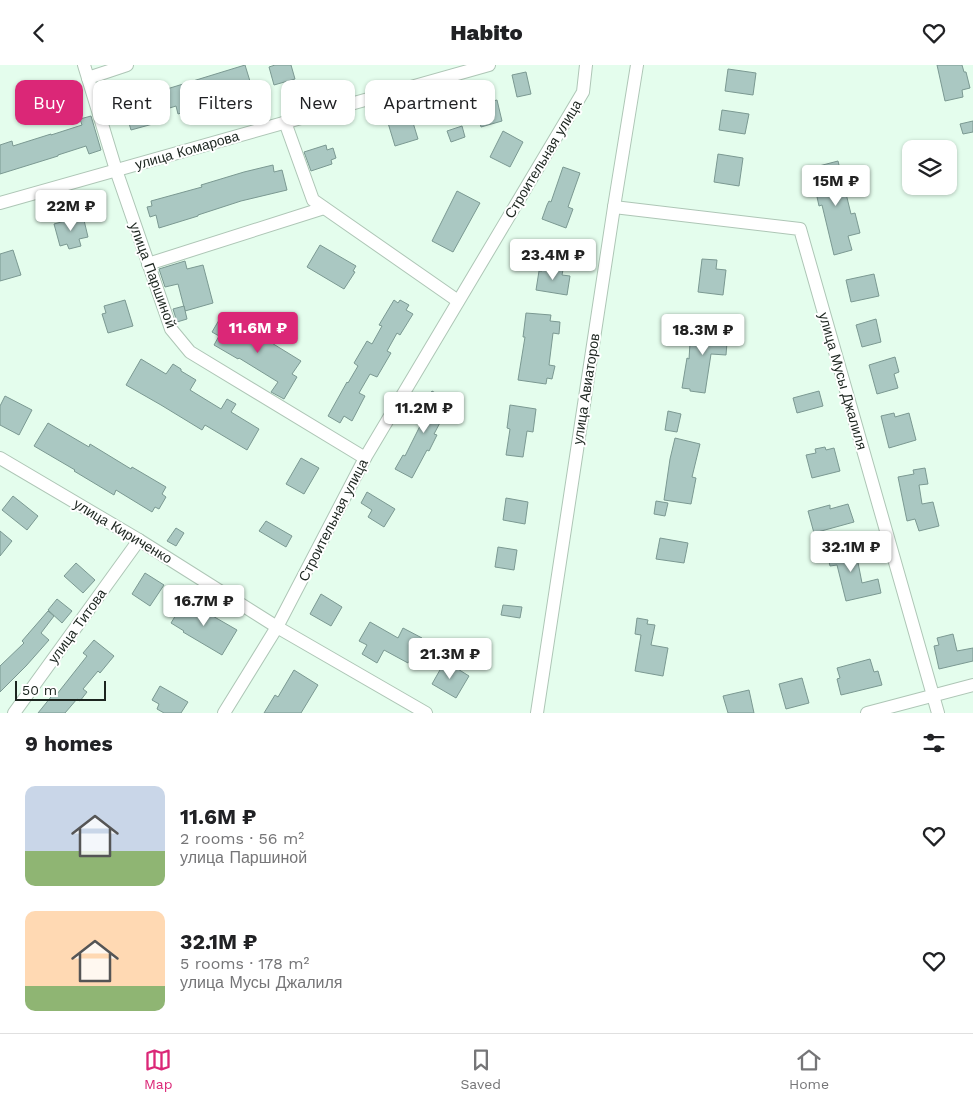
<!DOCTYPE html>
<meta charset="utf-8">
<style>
:root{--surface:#fff;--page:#f2f2f2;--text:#202124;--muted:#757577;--line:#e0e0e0;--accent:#db2777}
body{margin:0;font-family:"Work Sans",sans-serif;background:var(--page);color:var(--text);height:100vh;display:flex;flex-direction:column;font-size:19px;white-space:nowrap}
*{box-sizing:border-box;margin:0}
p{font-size:16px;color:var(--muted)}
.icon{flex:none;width:28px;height:28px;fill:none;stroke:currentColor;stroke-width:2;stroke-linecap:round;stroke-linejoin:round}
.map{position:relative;height:648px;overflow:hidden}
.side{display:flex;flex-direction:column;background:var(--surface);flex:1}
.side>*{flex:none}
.guide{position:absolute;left:15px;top:15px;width:500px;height:45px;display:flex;gap:10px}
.fabs{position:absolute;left:902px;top:75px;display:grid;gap:10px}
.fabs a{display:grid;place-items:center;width:55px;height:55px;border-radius:10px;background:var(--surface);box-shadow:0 1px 4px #0004;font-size:25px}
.scale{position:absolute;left:15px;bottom:12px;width:91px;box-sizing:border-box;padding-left:5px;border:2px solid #1c251f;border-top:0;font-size:14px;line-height:18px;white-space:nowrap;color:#1c251f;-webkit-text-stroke:4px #fff;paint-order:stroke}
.price{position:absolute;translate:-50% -42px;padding:0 11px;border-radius:5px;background:#fff;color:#222;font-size:16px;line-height:32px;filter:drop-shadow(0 1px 2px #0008)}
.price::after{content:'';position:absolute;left:50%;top:30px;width:15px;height:11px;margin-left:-8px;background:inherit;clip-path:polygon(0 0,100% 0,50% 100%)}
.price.selected{background:var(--accent);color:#fff}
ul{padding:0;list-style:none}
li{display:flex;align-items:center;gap:15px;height:125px;padding:0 25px}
li span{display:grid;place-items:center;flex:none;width:140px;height:100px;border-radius:10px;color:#555}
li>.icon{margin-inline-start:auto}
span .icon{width:60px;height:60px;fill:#fffc;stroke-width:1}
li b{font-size:21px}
h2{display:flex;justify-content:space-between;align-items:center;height:60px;padding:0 25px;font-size:21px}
.tag{padding:0 18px;border-radius:10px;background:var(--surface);box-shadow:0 1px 4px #0004;font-size:18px;line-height:45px}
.tag.selected{background:var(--accent);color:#fff}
header{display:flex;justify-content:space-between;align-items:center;height:65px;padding:0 25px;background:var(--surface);font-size:22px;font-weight:800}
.dock{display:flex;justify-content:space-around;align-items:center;height:70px;border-top:1px solid var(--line);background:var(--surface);font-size:14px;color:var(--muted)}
.dock a{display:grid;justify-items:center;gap:2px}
.dock .selected{color:var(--accent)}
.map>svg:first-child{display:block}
.building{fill:#aac8c2;stroke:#7b9992}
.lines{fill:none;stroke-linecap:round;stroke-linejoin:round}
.minor-casing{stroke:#aec6b6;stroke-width:14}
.minor{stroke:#fff;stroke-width:12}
.labels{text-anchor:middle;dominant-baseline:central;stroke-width:4;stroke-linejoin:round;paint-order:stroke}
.street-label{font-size:14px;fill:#1c251f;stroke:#fff}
</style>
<header><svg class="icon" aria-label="back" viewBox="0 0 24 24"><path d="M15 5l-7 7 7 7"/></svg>Habito<svg class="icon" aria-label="heart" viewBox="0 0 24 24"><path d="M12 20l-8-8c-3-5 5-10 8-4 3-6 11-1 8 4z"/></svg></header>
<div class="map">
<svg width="973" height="648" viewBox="0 0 973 648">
<rect width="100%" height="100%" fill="#e4fded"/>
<g class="building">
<polygon points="245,0 253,26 222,35 220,27 201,34 203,41 178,49 176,41 157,47 160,57 131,65 128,55 123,57 118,39"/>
<polygon points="275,0 291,0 295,14 274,20 269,2"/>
<polygon points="937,0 962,0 964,7 966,7 970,23 962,25 963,32 945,36"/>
<polygon points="728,4 756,8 753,30 725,26"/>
<polygon points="526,7 531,29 517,32 512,10"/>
<polygon points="488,30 490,37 497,35 502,56 481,62 474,34"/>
<polygon points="722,45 749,49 745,69 719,65"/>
<polygon points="91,51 101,85 89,89 86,81 58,90 58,91 0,109 0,80 12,76 13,81 51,69 51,70 82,60 80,54"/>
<polygon points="411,51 418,74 395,81 388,58"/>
<polygon points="973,56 973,67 963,69 960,59"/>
<polygon points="462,61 465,72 451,77 447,66"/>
<polygon points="503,66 523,77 510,102 490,92"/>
<polygon points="326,80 327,85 333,83 336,93 331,95 332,99 311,106 304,87"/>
<polygon points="718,89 743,93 739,121 714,117"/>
<polygon points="838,96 851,149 855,148 860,168 848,171 852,185 834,190 822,140 819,141 812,109 822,107 819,101"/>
<polygon points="273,100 274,107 282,105 287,125 241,136 198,150 198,151 159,163 156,150 150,152 147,142 152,141 151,136 202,122 201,120 244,107"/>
<polygon points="563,102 580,108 568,142 573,144 566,163 542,154 547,140 549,136 551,137"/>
<polygon points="457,126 480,138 453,187 432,176"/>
<polygon points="83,151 88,172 79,174 81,181 69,184 67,179 60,181 54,159"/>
<polygon points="320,180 356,201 353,206 355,207 344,224 307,202"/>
<polygon points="13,185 21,210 0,216 0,189"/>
<polygon points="702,194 717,195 716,204 726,205 723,230 698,227"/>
<polygon points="185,196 187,204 203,200 213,238 185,246 178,219 165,222 159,204"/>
<polygon points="543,202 563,205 562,210 570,211 567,230 536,225 539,206 542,206"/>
<polygon points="874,209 879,231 851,237 846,215"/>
<polygon points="125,235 133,261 108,268 102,249 106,248 104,241"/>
<polygon points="394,235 398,238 400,235 409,240 406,245 413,249 400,270 397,268 387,286 391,288 377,312 370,309 359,328 365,331 352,356 344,351 340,358 328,351 347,317 348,318 358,301 354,298 367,276 372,279 382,261 379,260"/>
<polygon points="184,241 187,254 177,257 173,244"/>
<polygon points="526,248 551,250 550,256 560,257 559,269 553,268 549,300 555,301 552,314 547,313 546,319 518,315 525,272 523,272"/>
<polygon points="222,250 262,273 262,272 301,296 292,309 297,312 284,334 271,327 278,317 239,293 238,294 214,280 219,271 212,267"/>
<polygon points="876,254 881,277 862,282 856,260"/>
<polygon points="691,262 728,265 726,290 711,289 705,328 690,326 690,324 682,323 687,293 689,294"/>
<polygon points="895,292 899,307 894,309 898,323 877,329 869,300"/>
<polygon points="141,294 166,309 173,299 181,304 181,306 196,315 190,325 221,344 227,334 236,339 231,347 259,364 247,385 205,360 202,365 161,340 126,320"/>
<polygon points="432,326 451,337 434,369 437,370 429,386 427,385 412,413 395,404 403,390 405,391 427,347 422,344"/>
<polygon points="819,326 823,341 797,348 793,333"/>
<polygon points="5,331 32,345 19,370 0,360 0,341"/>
<polygon points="510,340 536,344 533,367 527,366 523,392 506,390 510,364 507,363"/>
<polygon points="668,346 681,349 677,367 665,365"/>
<polygon points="894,348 895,352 909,348 916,375 889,383 881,351"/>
<polygon points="48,358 89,382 90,379 131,404 132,402 166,422 162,429 166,432 159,444 155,442 152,447 116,425 114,430 74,406 75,405 34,381"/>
<polygon points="675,373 700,379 692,412 696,413 691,439 664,435 670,394"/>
<polygon points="825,382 826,385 834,383 840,406 812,413 806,390 816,388 815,384"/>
<polygon points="301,393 319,403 304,429 286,419"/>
<polygon points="925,403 928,419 919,420 922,439 933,437 939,461 919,466 915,454 907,456 898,412 914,409 913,405"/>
<polygon points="367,427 395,444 384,462 368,452 372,445 361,438"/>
<polygon points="13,431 38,451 27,465 2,445"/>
<polygon points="506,433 528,437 525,459 503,455"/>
<polygon points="656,436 668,438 665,451 654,449"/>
<polygon points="848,439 854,457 814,468 808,446 830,440 830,444"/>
<polygon points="266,456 292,471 286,482 259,466"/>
<polygon points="176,463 184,468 176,481 167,476"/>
<polygon points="0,466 12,476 0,491"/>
<polygon points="660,473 688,478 684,498 656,494"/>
<polygon points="854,477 862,518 878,514 881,528 846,536 837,500 830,501 826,484"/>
<polygon points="498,482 517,485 514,505 495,502"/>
<polygon points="76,498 95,515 83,528 64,511"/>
<polygon points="145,508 164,520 150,541 132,529"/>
<polygon points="321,529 342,542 331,561 310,549"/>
<polygon points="57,534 72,546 62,558 48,545"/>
<polygon points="185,535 237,565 222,590 183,567 184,566 171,558"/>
<polygon points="503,540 522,542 520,553 501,550"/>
<polygon points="48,546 54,551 41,568 49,575 26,601 0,627 0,601 24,578 22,576"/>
<polygon points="637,553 648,555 647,559 655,560 651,580 668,583 663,611 635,606 641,570 635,569"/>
<polygon points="370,557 398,573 403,563 422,573 408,598 384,585 377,598 362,589 367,580 359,576"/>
<polygon points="953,569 957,586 973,583 973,596 939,604 934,581 939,580 937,573"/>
<polygon points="94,575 114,591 100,608 98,606 83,624 87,627 80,636 77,634 65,648 38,648 55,627 57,629 87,591 83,588"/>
<polygon points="870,594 874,607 878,606 882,620 841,630 837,614 840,613 837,603"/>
<polygon points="445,596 469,611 456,633 432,619"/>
<polygon points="294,605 318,620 301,648 264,648 275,630 278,632"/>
<polygon points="802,613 809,638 786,644 779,619"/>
<polygon points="160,621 188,637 181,648 164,648 157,644 159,639 152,635"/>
<polygon points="749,625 754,648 728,648 723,631"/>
</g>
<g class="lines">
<defs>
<g id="minor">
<polyline points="84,0 116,105 171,264 190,287 365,393"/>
<polyline points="88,13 127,0"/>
<polyline points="285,57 313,135 458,236"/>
<polyline points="0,138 489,0"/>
<polyline points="614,142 800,164 938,648"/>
<polyline points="148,199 324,143"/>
<polyline points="0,393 139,475 277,562 426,648"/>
<polyline points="14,648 139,475"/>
<polyline points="224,648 277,562 365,393 583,27 586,0"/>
<polyline points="537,648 614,142 637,0"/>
<polyline points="867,648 973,620"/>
</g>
</defs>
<use href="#minor" class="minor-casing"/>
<use href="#minor" class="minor"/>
</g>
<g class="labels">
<g class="street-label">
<text transform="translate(187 85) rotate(-16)">улица Комарова</text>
<text transform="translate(543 94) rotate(-59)">Строительная улица</text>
<text transform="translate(153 210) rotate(70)">улица Паршиной</text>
<text transform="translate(843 316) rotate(74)">улица Мусы Джалиля</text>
<text transform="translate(586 324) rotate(-81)">улица Авиаторов</text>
<text transform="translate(333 455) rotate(-63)">Строительная улица</text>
<text transform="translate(123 466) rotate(31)">улица Кириченко</text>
<text transform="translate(77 561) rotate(-54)">улица Титова</text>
</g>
</g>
</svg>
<div class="fabs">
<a><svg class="icon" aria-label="layers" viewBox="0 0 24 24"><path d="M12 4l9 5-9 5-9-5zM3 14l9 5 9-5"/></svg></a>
</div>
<div class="scale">50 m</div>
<b class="price" style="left:836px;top:142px">15M ₽</b>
<b class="price" style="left:71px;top:167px">22M ₽</b>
<b class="price" style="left:553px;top:216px">23.4M ₽</b>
<b class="price selected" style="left:258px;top:289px">11.6M ₽</b>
<b class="price" style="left:703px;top:291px">18.3M ₽</b>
<b class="price" style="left:424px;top:369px">11.2M ₽</b>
<b class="price" style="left:851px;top:508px">32.1M ₽</b>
<b class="price" style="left:204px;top:562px">16.7M ₽</b>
<b class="price" style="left:450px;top:615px">21.3M ₽</b>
<div class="guide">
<a class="tag selected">Buy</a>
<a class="tag">Rent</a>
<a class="tag">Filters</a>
<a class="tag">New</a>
<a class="tag">Apartment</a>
</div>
</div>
<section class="side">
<h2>9 homes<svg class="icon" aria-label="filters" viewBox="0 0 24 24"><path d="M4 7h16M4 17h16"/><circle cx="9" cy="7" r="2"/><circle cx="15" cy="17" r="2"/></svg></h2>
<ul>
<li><span style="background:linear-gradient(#c9d6e8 65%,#8fb573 0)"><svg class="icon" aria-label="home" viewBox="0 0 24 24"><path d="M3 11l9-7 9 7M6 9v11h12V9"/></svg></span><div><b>11.6M ₽</b><p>2 rooms · 56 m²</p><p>улица Паршиной</p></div><svg class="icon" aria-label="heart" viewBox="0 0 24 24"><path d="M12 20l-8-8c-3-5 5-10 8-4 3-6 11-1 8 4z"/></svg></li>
<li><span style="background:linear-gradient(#ffd9b3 75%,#8fb573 0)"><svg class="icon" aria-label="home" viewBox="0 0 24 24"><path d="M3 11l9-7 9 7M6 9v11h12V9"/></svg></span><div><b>32.1M ₽</b><p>5 rooms · 178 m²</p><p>улица Мусы Джалиля</p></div><svg class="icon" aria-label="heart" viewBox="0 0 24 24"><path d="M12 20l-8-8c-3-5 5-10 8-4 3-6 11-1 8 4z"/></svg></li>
</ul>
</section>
<nav class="dock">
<a class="selected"><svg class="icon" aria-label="map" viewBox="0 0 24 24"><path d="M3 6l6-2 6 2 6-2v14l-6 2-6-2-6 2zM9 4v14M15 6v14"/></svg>Map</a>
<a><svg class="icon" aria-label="saved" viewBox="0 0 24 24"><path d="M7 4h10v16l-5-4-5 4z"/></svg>Saved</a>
<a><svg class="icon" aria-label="home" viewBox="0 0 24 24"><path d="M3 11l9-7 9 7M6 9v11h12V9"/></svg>Home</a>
</nav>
